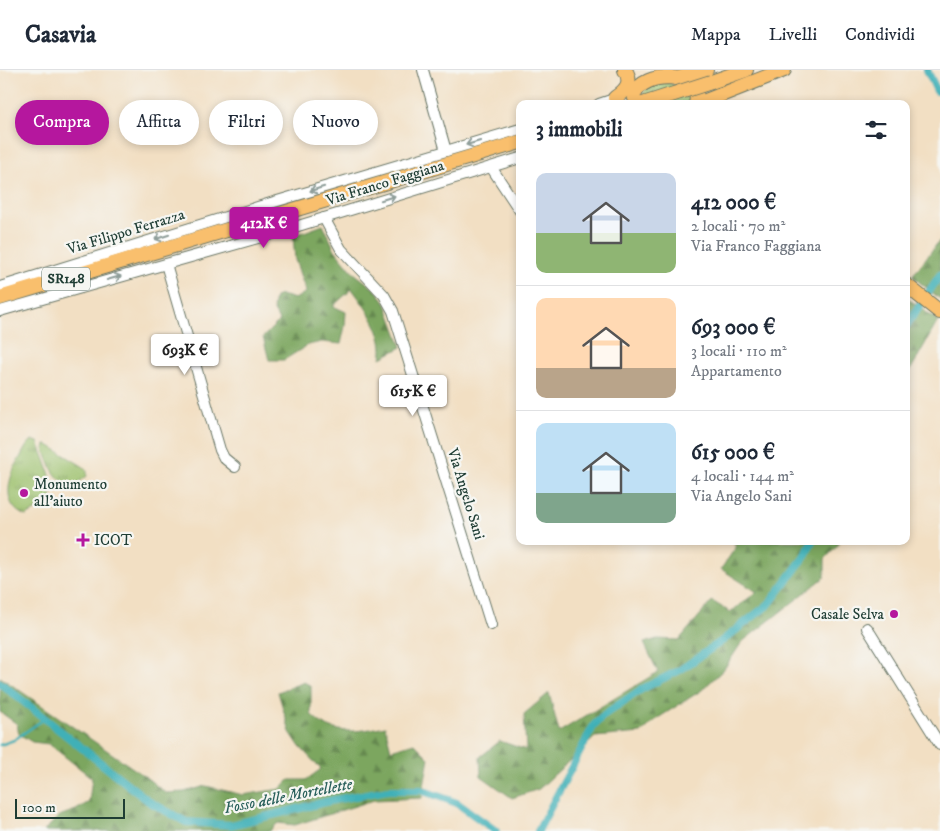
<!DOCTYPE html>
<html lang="it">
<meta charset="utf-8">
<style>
:root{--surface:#fff;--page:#f6f6f7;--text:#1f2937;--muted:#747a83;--line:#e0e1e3;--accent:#b5179e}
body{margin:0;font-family:"IM FELL DW Pica",serif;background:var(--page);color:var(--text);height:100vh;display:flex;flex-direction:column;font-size:19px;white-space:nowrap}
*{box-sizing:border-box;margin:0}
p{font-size:16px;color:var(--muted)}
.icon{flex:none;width:28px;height:28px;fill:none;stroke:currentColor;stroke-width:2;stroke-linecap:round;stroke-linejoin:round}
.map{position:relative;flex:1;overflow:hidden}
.sheet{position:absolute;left:516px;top:30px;width:394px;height:445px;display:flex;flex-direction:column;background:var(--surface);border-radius:10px;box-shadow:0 2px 8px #0003}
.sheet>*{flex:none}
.top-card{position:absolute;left:15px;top:30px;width:426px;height:45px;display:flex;gap:10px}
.scale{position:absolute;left:15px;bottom:12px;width:110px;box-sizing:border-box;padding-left:5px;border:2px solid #1f3d34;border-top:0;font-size:14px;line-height:18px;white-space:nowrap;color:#1f3d34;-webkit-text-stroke:4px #f6f6f2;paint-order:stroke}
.price{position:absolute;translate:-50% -42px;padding:0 11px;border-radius:5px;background:#fff;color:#222;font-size:16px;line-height:32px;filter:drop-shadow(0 1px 2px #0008)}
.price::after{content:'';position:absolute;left:50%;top:30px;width:15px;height:11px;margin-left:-8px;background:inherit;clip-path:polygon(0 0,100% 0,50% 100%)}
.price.on{background:var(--accent);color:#fff}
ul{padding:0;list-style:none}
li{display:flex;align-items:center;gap:15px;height:125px;padding:0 20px}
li+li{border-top:1px solid var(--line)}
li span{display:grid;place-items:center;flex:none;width:140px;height:100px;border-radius:10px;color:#555}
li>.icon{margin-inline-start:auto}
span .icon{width:60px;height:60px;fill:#fffc;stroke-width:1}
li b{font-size:21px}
h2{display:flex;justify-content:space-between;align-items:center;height:60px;padding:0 20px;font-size:21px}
.chip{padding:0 18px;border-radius:22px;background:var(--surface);box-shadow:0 2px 8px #0003;font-size:18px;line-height:45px}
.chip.on{background:var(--accent);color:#fff}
header{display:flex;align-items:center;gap:30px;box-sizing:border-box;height:70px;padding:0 25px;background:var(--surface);border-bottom:1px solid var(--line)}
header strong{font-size:24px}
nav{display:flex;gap:28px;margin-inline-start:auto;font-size:18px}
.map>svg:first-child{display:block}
.grass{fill:url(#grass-tufts);stroke:#5d7e50}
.forest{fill:url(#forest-firs);stroke:#4e724a}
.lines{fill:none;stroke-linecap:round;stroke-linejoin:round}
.stream{stroke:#3fb0b7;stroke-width:2.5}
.canal{stroke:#3fb0b7;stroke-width:8}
.minor-casing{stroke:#697666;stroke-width:12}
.major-casing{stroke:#697666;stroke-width:16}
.minor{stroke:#fff;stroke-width:10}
.major{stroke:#f9bf6d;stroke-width:14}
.major-bridge-casing{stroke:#697666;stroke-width:16;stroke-linecap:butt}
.major-bridge{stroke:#f9bf6d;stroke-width:14}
.oneway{stroke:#8f9e9a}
.poi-dot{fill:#b5179e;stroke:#f6f6f2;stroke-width:2}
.labels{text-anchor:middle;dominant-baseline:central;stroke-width:4.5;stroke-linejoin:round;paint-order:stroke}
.shield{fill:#f6f6f2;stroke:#60746d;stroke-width:1}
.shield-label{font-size:14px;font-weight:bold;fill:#1f3d34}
.street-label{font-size:15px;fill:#1f3d34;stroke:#f6f6f2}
.poi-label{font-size:15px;fill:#1f3d34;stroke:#f6f6f2;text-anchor:start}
.water-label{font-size:16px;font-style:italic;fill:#29605b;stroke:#f6f6f2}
</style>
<header>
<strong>Casavia</strong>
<nav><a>Mappa</a><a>Livelli</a><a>Condividi</a></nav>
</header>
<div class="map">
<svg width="940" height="761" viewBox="0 0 940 761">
<defs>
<pattern id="grass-tufts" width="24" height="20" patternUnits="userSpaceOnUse" patternTransform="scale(1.25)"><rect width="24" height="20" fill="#9bc06b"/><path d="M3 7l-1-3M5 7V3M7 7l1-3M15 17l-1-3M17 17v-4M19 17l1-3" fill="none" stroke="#7e9d59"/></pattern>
<pattern id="forest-firs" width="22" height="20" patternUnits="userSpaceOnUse" patternTransform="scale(1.25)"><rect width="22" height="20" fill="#7ca65f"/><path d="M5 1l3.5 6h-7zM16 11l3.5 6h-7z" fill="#65884f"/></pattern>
</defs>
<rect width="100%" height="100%" fill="#f6f6f2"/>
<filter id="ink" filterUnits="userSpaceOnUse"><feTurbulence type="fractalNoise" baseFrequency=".02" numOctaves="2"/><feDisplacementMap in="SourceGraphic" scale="10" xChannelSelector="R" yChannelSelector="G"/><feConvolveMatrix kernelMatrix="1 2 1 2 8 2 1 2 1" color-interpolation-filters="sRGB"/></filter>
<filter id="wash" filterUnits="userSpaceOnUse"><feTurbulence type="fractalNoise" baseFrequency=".0096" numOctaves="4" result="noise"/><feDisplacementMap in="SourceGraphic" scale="20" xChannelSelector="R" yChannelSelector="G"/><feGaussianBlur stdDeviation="1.12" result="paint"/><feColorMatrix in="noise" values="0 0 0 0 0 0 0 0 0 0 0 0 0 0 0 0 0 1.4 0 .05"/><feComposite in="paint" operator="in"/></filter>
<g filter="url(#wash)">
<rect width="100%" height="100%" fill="#f2dfc3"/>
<g class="grass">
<path d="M665,12L685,18L690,28L689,32L647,34L642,27C645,15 655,15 665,12Z"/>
<path d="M32,370L38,372C43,387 61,422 47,433C41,438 33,442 26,446C0,436 8,406 21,386C24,380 27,374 32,370Z"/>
<path d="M45,375H48L84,397L87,401V406L75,415C55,414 50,395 44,379Z"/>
</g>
<g class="forest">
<path d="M323,155L335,180L354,203L377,221L386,234L402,277L381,288C387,266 365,236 352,219L333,236L346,242L345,256L341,274L322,272L308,275L284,290H269L263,267L279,251L273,238L275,227L281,225L295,229L306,222L295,190L293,166Z"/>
<polygon points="940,170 940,229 912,206"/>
<polygon points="906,227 938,251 906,308"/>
<polygon points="733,471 839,471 838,475 825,489 825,507 742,572 724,599 702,620 658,648 641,663 595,667 539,719 512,728 481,706 480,687 500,671 526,680 524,644 549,623 559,662 658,602 644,573 657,569 679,570 712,531 730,542 757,522 721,499 736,477"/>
<path d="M0,607L143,705L166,723L184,722L206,716L243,725L280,719L289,710H306L321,699L300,677L290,662L278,622L304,612L311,616V644C332,667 358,662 385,656L391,680L414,673L429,688L422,728L374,730L295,755L278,753L270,761H44L59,746L76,740L89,732L92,708L49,674L32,672L19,664L17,654L0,642Z"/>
</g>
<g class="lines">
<polyline class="stream" points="0,675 14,670 44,649"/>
<g class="canal">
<polyline points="927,0 937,21 940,22"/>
<polyline points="906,256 940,205"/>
<polyline points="0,613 150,732 186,752 231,755 334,730 388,720 421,720 457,733 496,761"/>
<polyline points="538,761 594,655 605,644 642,619 680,600 722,571 769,534 806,485 812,471"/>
</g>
</g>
</g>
<g filter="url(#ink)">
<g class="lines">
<defs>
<g id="minor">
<polyline points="423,0 446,81"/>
<polyline points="599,34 620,27"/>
<polyline points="491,97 520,141"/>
<polyline points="324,148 341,179 384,225 393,241 491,555"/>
<polyline points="166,194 220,380 224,388 235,397"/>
<polyline points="0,217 274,132 520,59"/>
<polyline points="0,241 272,164 520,88"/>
<polyline points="867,558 940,675"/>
</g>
<g id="major">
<polyline points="680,8 706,0"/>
<polyline points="711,12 746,0"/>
<path d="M615,28C626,20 633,13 625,0"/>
<path d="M637,34L634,25C642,0 704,0 696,34"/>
<polyline points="698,34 784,0"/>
<polyline points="906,215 940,242"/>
<polyline points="0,228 520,72"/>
</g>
</defs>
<use href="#minor" class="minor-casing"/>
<use href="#major" class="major-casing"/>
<use href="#minor" class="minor"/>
<use href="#major" class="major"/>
<defs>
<polyline id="major-bridge" points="643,34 711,12"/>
</defs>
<use href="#major-bridge" class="major-bridge-casing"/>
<use href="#major-bridge" class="major-bridge"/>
</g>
<defs><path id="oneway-shaft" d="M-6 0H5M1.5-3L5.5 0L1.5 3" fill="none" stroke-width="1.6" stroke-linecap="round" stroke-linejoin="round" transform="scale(1.25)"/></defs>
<g class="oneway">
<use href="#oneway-shaft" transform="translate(473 73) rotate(164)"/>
<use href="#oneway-shaft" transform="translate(317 119) rotate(163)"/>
<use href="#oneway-shaft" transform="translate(388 128) rotate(-17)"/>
<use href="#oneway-shaft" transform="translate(162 167) rotate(162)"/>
<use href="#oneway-shaft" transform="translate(114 208) rotate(-16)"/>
</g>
</g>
<g class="poi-dot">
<circle cx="24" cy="423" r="5"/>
<path d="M80.5 462.5h5v5h5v5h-5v5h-5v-5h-5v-5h5z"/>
<circle cx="894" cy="544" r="5"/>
</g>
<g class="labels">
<rect class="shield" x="42" y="197.5" width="48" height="23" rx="4"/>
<g class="shield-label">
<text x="66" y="209">SR148</text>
</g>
<g class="street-label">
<text transform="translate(385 113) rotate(-17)">Via Franco Faggiana</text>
<text transform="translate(126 162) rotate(-17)">Via Filippo Ferrazza</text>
<text transform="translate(466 424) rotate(73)">Via Angelo Sani</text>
</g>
<g class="poi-label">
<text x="34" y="414">Monumento<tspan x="34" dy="17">all'aiuto</tspan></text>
<text x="94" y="470">ICOT</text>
<text x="884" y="544" text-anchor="end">Casale Selva</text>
</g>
<g class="water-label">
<text transform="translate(288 726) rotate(-11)">Fosso delle Mortellette</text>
</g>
</g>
</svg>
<div class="scale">100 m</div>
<b class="price on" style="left:264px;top:179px">412K €</b>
<b class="price" style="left:185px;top:306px">693K €</b>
<b class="price" style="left:413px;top:347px">615K €</b>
<div class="top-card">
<a class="chip on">Compra</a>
<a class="chip">Affitta</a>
<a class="chip">Filtri</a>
<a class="chip">Nuovo</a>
</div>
<section class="sheet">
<h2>3 immobili<svg class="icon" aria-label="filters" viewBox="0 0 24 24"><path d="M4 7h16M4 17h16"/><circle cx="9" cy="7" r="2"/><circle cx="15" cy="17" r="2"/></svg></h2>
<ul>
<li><span style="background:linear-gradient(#c9d6e8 60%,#8fb573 0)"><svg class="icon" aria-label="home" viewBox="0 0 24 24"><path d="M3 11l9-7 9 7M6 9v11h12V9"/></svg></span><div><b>412 000 €</b><p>2 locali · 70 m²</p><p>Via Franco Faggiana</p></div></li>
<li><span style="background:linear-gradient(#ffd9b3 70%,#b9a48a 0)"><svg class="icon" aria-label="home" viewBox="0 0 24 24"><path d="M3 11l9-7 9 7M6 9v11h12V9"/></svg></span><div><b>693 000 €</b><p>3 locali · 110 m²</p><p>Appartamento</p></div></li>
<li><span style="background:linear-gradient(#bfe0f5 70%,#7fa58c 0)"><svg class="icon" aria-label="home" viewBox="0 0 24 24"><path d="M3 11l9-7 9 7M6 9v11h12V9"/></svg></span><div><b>615 000 €</b><p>4 locali · 144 m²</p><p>Via Angelo Sani</p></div></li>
</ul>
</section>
</div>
